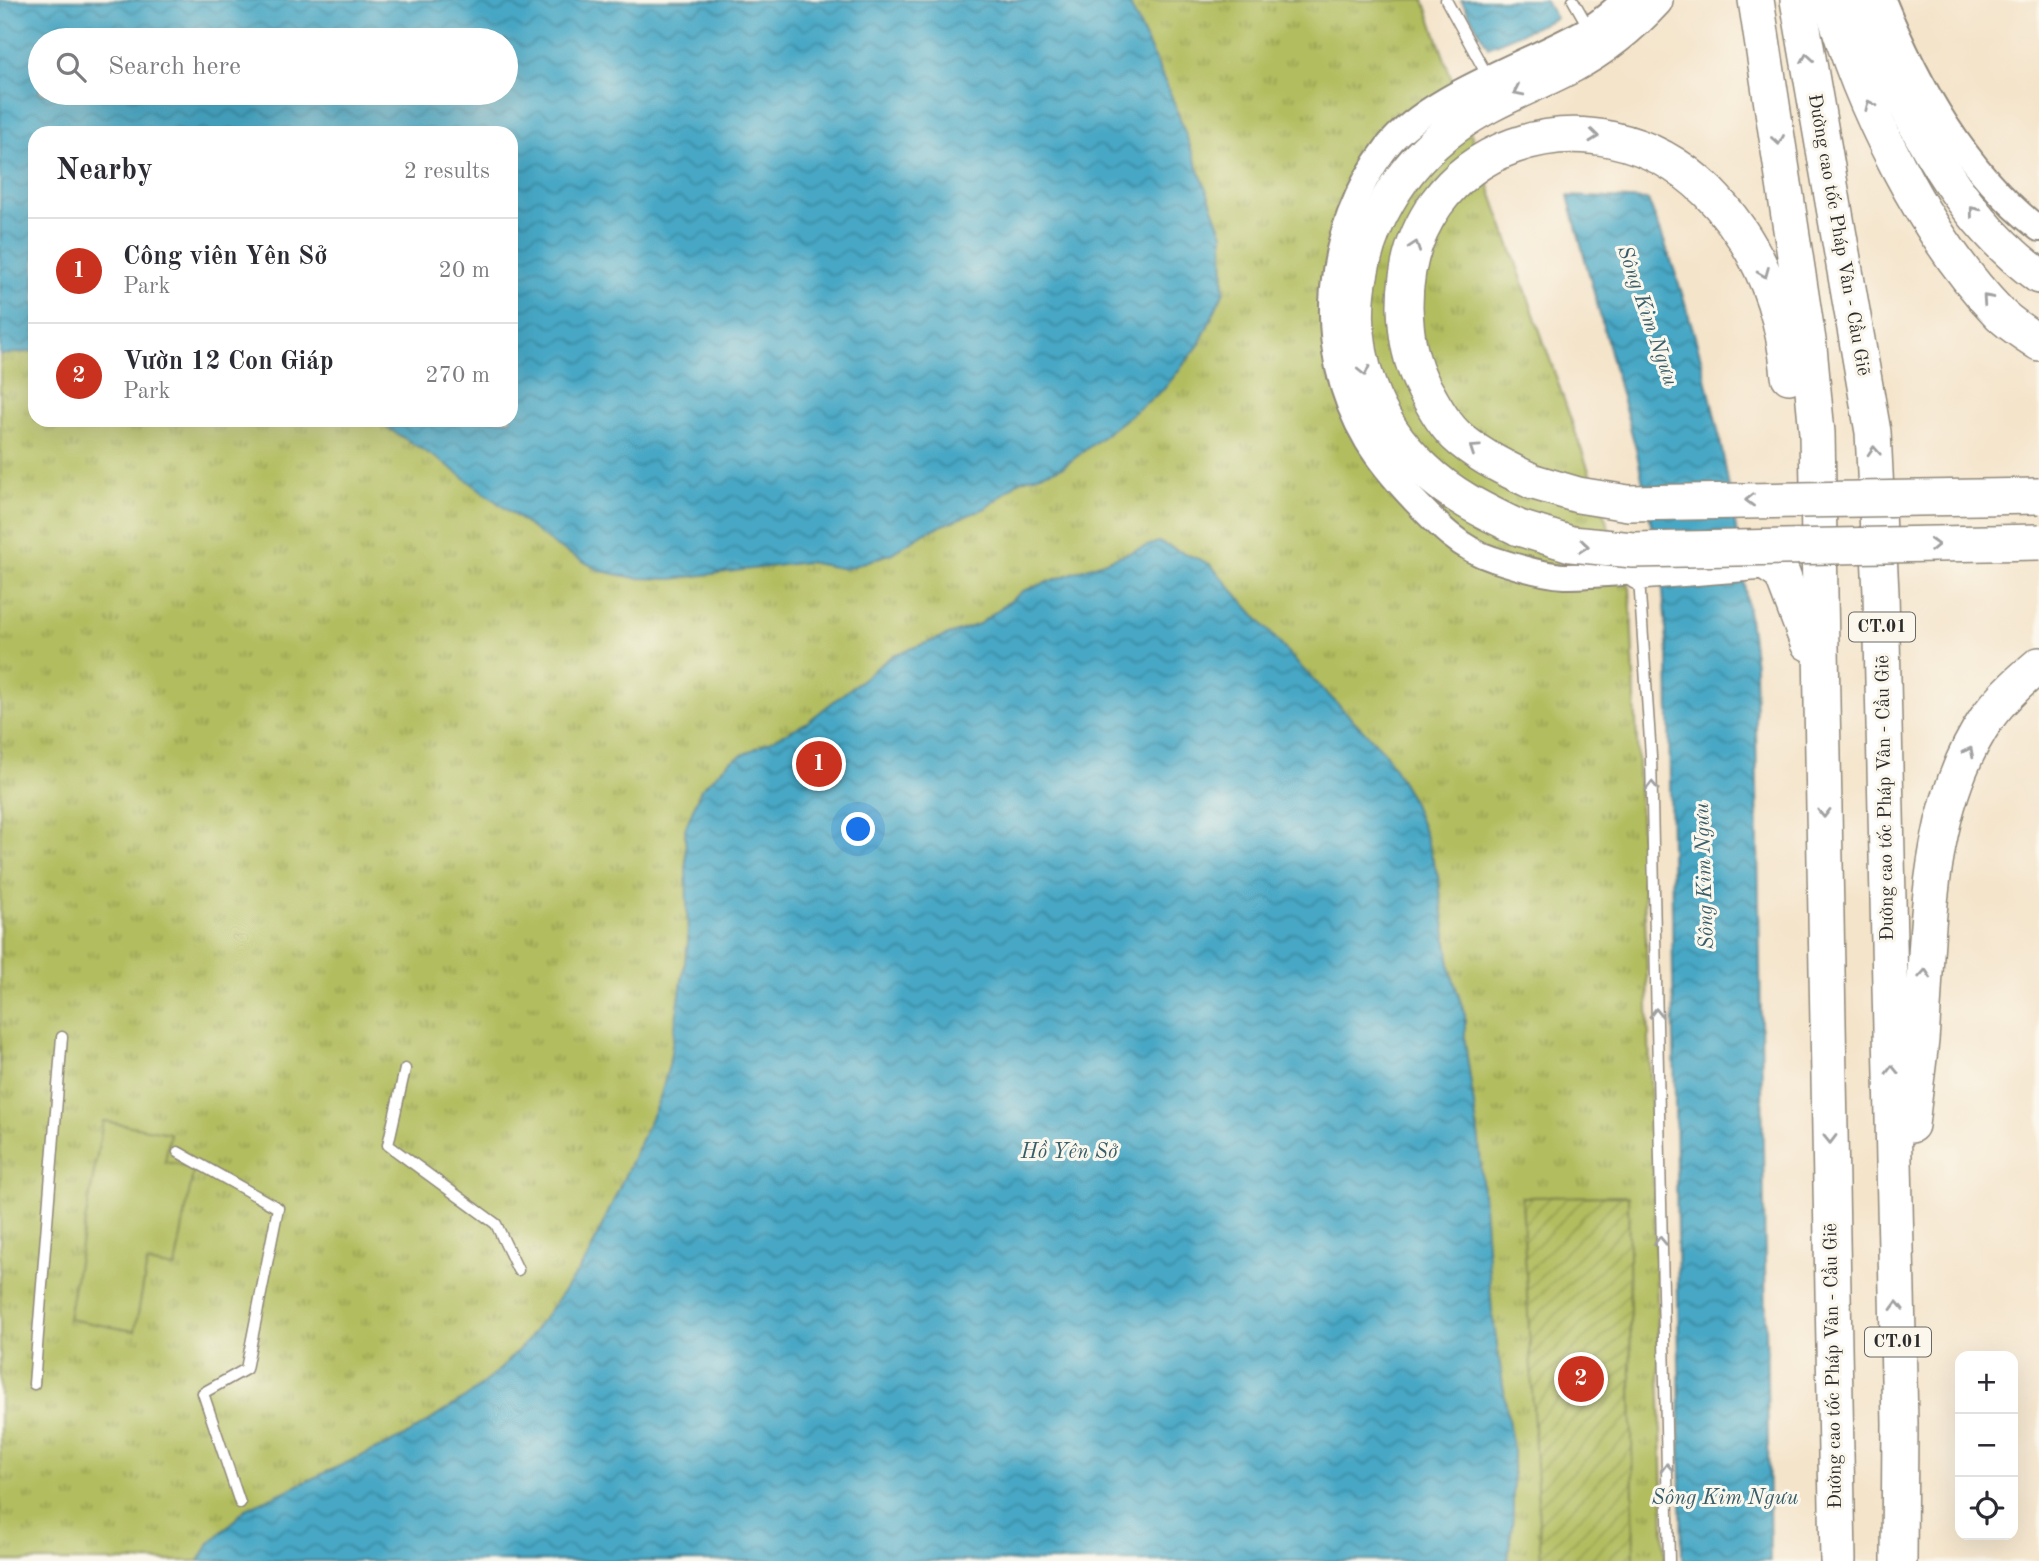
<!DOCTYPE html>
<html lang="en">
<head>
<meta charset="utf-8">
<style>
  body { margin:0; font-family:"Old Standard TT",serif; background:#f7f7f7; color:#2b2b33 }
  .controls { position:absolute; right:21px; bottom:21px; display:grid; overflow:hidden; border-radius:14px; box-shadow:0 7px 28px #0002 }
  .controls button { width:63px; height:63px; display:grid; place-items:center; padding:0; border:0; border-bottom:2px solid #e1e1e2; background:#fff; color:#2b2b33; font:35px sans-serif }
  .you { position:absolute; left:859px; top:830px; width:24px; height:24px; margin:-18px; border:5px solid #fff; border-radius:50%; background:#1a73e8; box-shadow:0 0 0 10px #1a73e833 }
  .badge { display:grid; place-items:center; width:46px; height:46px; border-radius:50%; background:#c8321e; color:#fff; font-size:23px; font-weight:700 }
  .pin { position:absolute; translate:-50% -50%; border:4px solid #fff; box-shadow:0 2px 7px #0006 }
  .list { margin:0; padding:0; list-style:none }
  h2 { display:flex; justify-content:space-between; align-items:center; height:91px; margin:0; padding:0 28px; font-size:30px }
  h2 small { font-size:23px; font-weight:400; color:#7c7c81 }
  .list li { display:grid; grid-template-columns:46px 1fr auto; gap:21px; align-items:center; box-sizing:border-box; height:105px; padding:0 28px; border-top:2px solid #e1e1e2 }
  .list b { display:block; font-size:26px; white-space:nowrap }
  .list p { margin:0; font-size:23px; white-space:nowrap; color:#7c7c81 }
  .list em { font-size:23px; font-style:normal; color:#7c7c81 }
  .icon { flex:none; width:38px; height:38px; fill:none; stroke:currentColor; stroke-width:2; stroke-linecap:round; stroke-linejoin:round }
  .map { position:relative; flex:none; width:2039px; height:1561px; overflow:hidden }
  .search { position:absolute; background:#fff; box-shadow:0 7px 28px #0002; left:28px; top:28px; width:490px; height:77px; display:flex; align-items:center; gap:18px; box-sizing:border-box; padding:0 24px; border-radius:38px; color:#7c7c81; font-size:26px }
  .panel { position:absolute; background:#fff; box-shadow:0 7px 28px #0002; left:28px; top:126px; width:490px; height:301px; border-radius:21px }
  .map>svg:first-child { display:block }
  .grass { fill:url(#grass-tufts); stroke:#6e7445; stroke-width:2; fill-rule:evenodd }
  .garden { fill:url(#garden-furrows); stroke:#6e7445; stroke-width:2 }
  .pitch { fill:#b2bd5f; stroke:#6e7445; stroke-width:2 }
  .water { fill:url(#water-waves); stroke:#386978; stroke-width:2; fill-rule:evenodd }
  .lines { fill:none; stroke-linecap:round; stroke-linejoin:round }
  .service-casing { stroke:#90887a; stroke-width:13 }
  .tertiary-casing { stroke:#90887a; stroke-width:28 }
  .motorway-casing { stroke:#90887a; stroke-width:38 }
  .service { stroke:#fff; stroke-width:10 }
  .tertiary { stroke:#fff; stroke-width:24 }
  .motorway { stroke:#fff; stroke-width:35 }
  .motorway-bridge-casing { stroke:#90887a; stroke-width:38; stroke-linecap:butt }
  .motorway-bridge { stroke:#fff; stroke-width:35 }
  .oneway { stroke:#a0a0a0 }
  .labels { text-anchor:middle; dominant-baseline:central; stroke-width:6; stroke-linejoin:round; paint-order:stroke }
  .shield { fill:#fbf7ec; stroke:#696865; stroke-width:2 }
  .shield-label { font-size:18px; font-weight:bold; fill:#2b2b2b }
  .street-label { font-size:19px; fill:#2b2b2b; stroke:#fbf7ec }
  .water-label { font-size:21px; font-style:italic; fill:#365d69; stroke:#fbf7ec }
</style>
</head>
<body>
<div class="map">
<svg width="2039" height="1561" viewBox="0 0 2039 1561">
  <defs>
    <pattern id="grass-tufts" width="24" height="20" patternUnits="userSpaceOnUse" patternTransform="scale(1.75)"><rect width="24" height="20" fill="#b2bd5f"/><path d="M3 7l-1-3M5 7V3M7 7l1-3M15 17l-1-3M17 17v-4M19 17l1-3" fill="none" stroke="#919a4f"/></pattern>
    <pattern id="garden-furrows" width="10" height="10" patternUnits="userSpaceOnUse" patternTransform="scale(1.75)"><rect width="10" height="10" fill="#b2bd5f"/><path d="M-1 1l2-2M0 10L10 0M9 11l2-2" fill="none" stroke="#919a4f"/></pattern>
    <pattern id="water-waves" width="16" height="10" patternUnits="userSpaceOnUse" patternTransform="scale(1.75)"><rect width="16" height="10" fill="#46a7c5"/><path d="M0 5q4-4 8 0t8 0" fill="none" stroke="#3b88a0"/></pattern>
  </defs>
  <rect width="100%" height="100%" fill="#fbf7ec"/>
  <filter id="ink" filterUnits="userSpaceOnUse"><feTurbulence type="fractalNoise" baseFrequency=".0143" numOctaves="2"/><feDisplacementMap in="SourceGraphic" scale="14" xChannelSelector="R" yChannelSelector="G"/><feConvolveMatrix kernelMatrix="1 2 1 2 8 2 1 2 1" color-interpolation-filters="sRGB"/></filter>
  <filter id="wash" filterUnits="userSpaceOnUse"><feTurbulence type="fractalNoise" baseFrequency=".00686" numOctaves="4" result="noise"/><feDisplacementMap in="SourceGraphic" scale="28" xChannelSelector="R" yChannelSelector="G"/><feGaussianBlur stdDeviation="1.57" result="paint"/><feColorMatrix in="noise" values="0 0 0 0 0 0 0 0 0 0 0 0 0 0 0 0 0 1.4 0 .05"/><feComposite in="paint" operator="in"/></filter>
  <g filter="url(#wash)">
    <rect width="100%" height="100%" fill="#f4e4ca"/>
    <path class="grass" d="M 0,0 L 1424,0 L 1630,588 L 1646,940 L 1665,1561 L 0,1561 ZM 40,40 L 506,40 L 506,93 L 40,93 ZM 35,133 L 511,133 L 511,420 L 35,420 Z"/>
    <path class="garden" d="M 1628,1196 L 1634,1561 L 1541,1561 L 1522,1197 Z"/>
    <path class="pitch" d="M 103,1121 L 170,1133 L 165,1162 L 194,1167 L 175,1268 L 147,1263 L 135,1331 L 68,1319 Z"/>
    <g class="water">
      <path d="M 0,0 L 1128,0 L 1171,95 L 1223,234 L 1224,291 L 1199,345 L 1164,389 L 1063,467 L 1019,481 L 986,508 L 926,532 L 892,553 L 845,569 L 807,562 L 672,579 L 635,578 L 601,571 L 557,547 L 447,465 L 375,420 L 511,420 L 511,133 L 35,133 L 35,351 L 0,355 ZM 506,40 L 506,93 L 40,93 L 40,40 Z"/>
      <path d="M 1461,0 L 1545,0 L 1556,18 L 1488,47 Z"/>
      <path d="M 1568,196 L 1648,200 C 1711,352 1735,503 1755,665 L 1770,1561 L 1682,1561 L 1668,655 L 1662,580 L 1637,453 Z"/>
      <path d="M 1158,542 L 1210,564 L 1297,663 L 1384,751 L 1409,794 L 1424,831 L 1438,876 L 1451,972 L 1465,1015 L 1465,1042 L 1479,1140 L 1492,1311 L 1513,1451 L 1513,1516 L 1508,1561 L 199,1561 L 209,1544 L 246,1509 L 409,1434 L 469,1395 L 499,1370 L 526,1342 L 587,1259 L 660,1098 L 669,1065 L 688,942 L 685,829 L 701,789 L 730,761 L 806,723 L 893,655 L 979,624 L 1023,591 Z"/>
    </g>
  </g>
  <g filter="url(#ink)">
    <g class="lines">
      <g class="service-casing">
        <g id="service">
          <path d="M 1446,0 L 1488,77"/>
          <path d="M 1573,0 L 1589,28"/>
          <path d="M 1639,579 L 1651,756 L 1669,1561"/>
          <path d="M 405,1069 L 388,1145 L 496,1224 L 518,1270"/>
          <path d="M 178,1152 L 278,1208 L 246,1369 L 203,1393 L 240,1503"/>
          <path d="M 34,1384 L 62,1037"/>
        </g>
      </g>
      <g class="tertiary-casing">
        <g id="tertiary">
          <path d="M 1625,0 C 1613,10 1601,22 1588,29 C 1530,63 1429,94 1387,147 C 1324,229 1312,350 1367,441 C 1379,461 1397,482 1413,499 C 1436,523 1460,549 1493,559 C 1514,566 1543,575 1565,576 C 1589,576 1615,573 1639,572"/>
          <path d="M 1883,0 C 1918,86 1965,171 2039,229"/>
        </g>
      </g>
      <g class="motorway-casing">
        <g id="motorway">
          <path d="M 1756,0 L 1809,347 L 1817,433 L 1838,1561"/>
          <path d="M 1798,0 L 1873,432 L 1881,593 L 1900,1423 L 1899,1561"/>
          <path d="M 1831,0 C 1860,104 1925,237 2000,314 C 2011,325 2026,334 2039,343"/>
          <path d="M 1859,0 C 1902,101 1948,210 2039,276"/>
          <path d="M 1534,482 C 1508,470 1483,458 1461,440 C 1445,427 1434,406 1424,388 C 1410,362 1406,337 1405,307 C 1404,142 1595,81 1707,191 C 1757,241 1783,306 1789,376"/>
          <path d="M 1519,528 C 1484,511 1452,496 1424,469 C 1319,372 1342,209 1454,127 C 1490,100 1533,86 1572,65 C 1604,48 1631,26 1655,0"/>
          <path d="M 1639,572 L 1764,562 L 1782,574 L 1808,643"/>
          <path d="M 1911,1125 C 1914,1097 1918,1068 1921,1040 C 1929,933 1924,811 1987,718 C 2001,698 2020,681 2039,665"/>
        </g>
      </g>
      <use href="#service" class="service"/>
      <use href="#tertiary" class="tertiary"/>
      <use href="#motorway" class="motorway"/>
      <g class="motorway-bridge-casing">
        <g id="motorway-bridge">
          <path d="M 1534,482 L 1578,495 L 1628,503 L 2039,496"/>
          <path d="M 1519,528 L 1571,544 L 1633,550 L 2039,542"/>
        </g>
      </g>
      <use href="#motorway-bridge" class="motorway-bridge"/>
    </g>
    <defs><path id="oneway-chevron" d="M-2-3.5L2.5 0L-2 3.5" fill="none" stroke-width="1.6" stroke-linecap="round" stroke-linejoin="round" transform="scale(1.75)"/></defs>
    <g class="oneway">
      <use href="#oneway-chevron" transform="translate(1807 58) rotate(-99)"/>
      <use href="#oneway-chevron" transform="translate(1518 91) rotate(154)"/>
      <use href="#oneway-chevron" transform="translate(1870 105) rotate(-114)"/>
      <use href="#oneway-chevron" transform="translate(1594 136) rotate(6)"/>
      <use href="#oneway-chevron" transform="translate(1778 140) rotate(81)"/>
      <use href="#oneway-chevron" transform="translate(1974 211) rotate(-129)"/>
      <use href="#oneway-chevron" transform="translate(1415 246) rotate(-71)"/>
      <use href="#oneway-chevron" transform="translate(1764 273) rotate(68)"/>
      <use href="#oneway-chevron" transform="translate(1987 299) rotate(-132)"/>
      <use href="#oneway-chevron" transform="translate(1364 371) rotate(77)"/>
      <use href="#oneway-chevron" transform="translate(1474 449) rotate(-146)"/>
      <use href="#oneway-chevron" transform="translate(1874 451) rotate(-93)"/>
      <use href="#oneway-chevron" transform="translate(1750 500) rotate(179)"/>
      <use href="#oneway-chevron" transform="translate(1934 545) rotate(-2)"/>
      <use href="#oneway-chevron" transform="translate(1584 546) rotate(5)"/>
      <use href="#oneway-chevron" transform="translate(1969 752) rotate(-63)"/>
      <use href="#oneway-chevron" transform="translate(1652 786) rotate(-92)"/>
      <use href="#oneway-chevron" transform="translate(1824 813) rotate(89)"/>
      <use href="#oneway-chevron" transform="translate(1925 974) rotate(-86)"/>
      <use href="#oneway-chevron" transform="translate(1656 1013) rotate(-91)"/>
      <use href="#oneway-chevron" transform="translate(1892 1070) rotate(-91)"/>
      <use href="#oneway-chevron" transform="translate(1830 1139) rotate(89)"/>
      <use href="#oneway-chevron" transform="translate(1660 1241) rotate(-92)"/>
      <use href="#oneway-chevron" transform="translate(1897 1306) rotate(-91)"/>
      <use href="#oneway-chevron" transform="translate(1667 1468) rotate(-92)"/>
    </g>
  </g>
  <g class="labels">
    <g class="shield">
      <rect x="1849" y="612.5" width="66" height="29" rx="5"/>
      <rect x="1865" y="1327.5" width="66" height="29" rx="5"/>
    </g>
    <g class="shield-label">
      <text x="1882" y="627">CT.01</text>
      <text x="1898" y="1342">CT.01</text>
    </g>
    <g class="street-label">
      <text transform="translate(1838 235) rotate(80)">Đường cao tốc Pháp Vân - Cầu Giẽ</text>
      <text transform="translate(1886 798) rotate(-91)">Đường cao tốc Pháp Vân - Cầu Giẽ</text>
      <text transform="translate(1834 1366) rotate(-91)">Đường cao tốc Pháp Vân - Cầu Giẽ</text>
    </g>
    <g class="water-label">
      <text transform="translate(1647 316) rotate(71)">Sông Kim Ngưu</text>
      <text transform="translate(1705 876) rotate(-92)">Sông Kim Ngưu</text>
      <text x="1069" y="1152">Hồ Yên Sở</text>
      <text x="1725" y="1498">Sông Kim Ngưu</text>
    </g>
  </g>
</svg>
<div class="controls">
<button>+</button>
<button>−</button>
<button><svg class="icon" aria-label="locate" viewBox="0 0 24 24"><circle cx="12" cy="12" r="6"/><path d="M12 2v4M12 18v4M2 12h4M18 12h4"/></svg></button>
</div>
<div class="you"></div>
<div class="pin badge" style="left:819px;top:764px">1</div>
<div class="pin badge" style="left:1581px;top:1379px">2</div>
<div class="search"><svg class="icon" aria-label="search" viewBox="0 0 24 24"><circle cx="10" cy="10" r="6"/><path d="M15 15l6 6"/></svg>Search here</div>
<section class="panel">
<h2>Nearby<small>2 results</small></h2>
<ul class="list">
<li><span class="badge">1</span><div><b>Công viên Yên Sở</b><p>Park</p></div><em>20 m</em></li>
<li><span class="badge">2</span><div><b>Vườn 12 Con Giáp</b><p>Park</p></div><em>270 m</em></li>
</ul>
</section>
</div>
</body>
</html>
